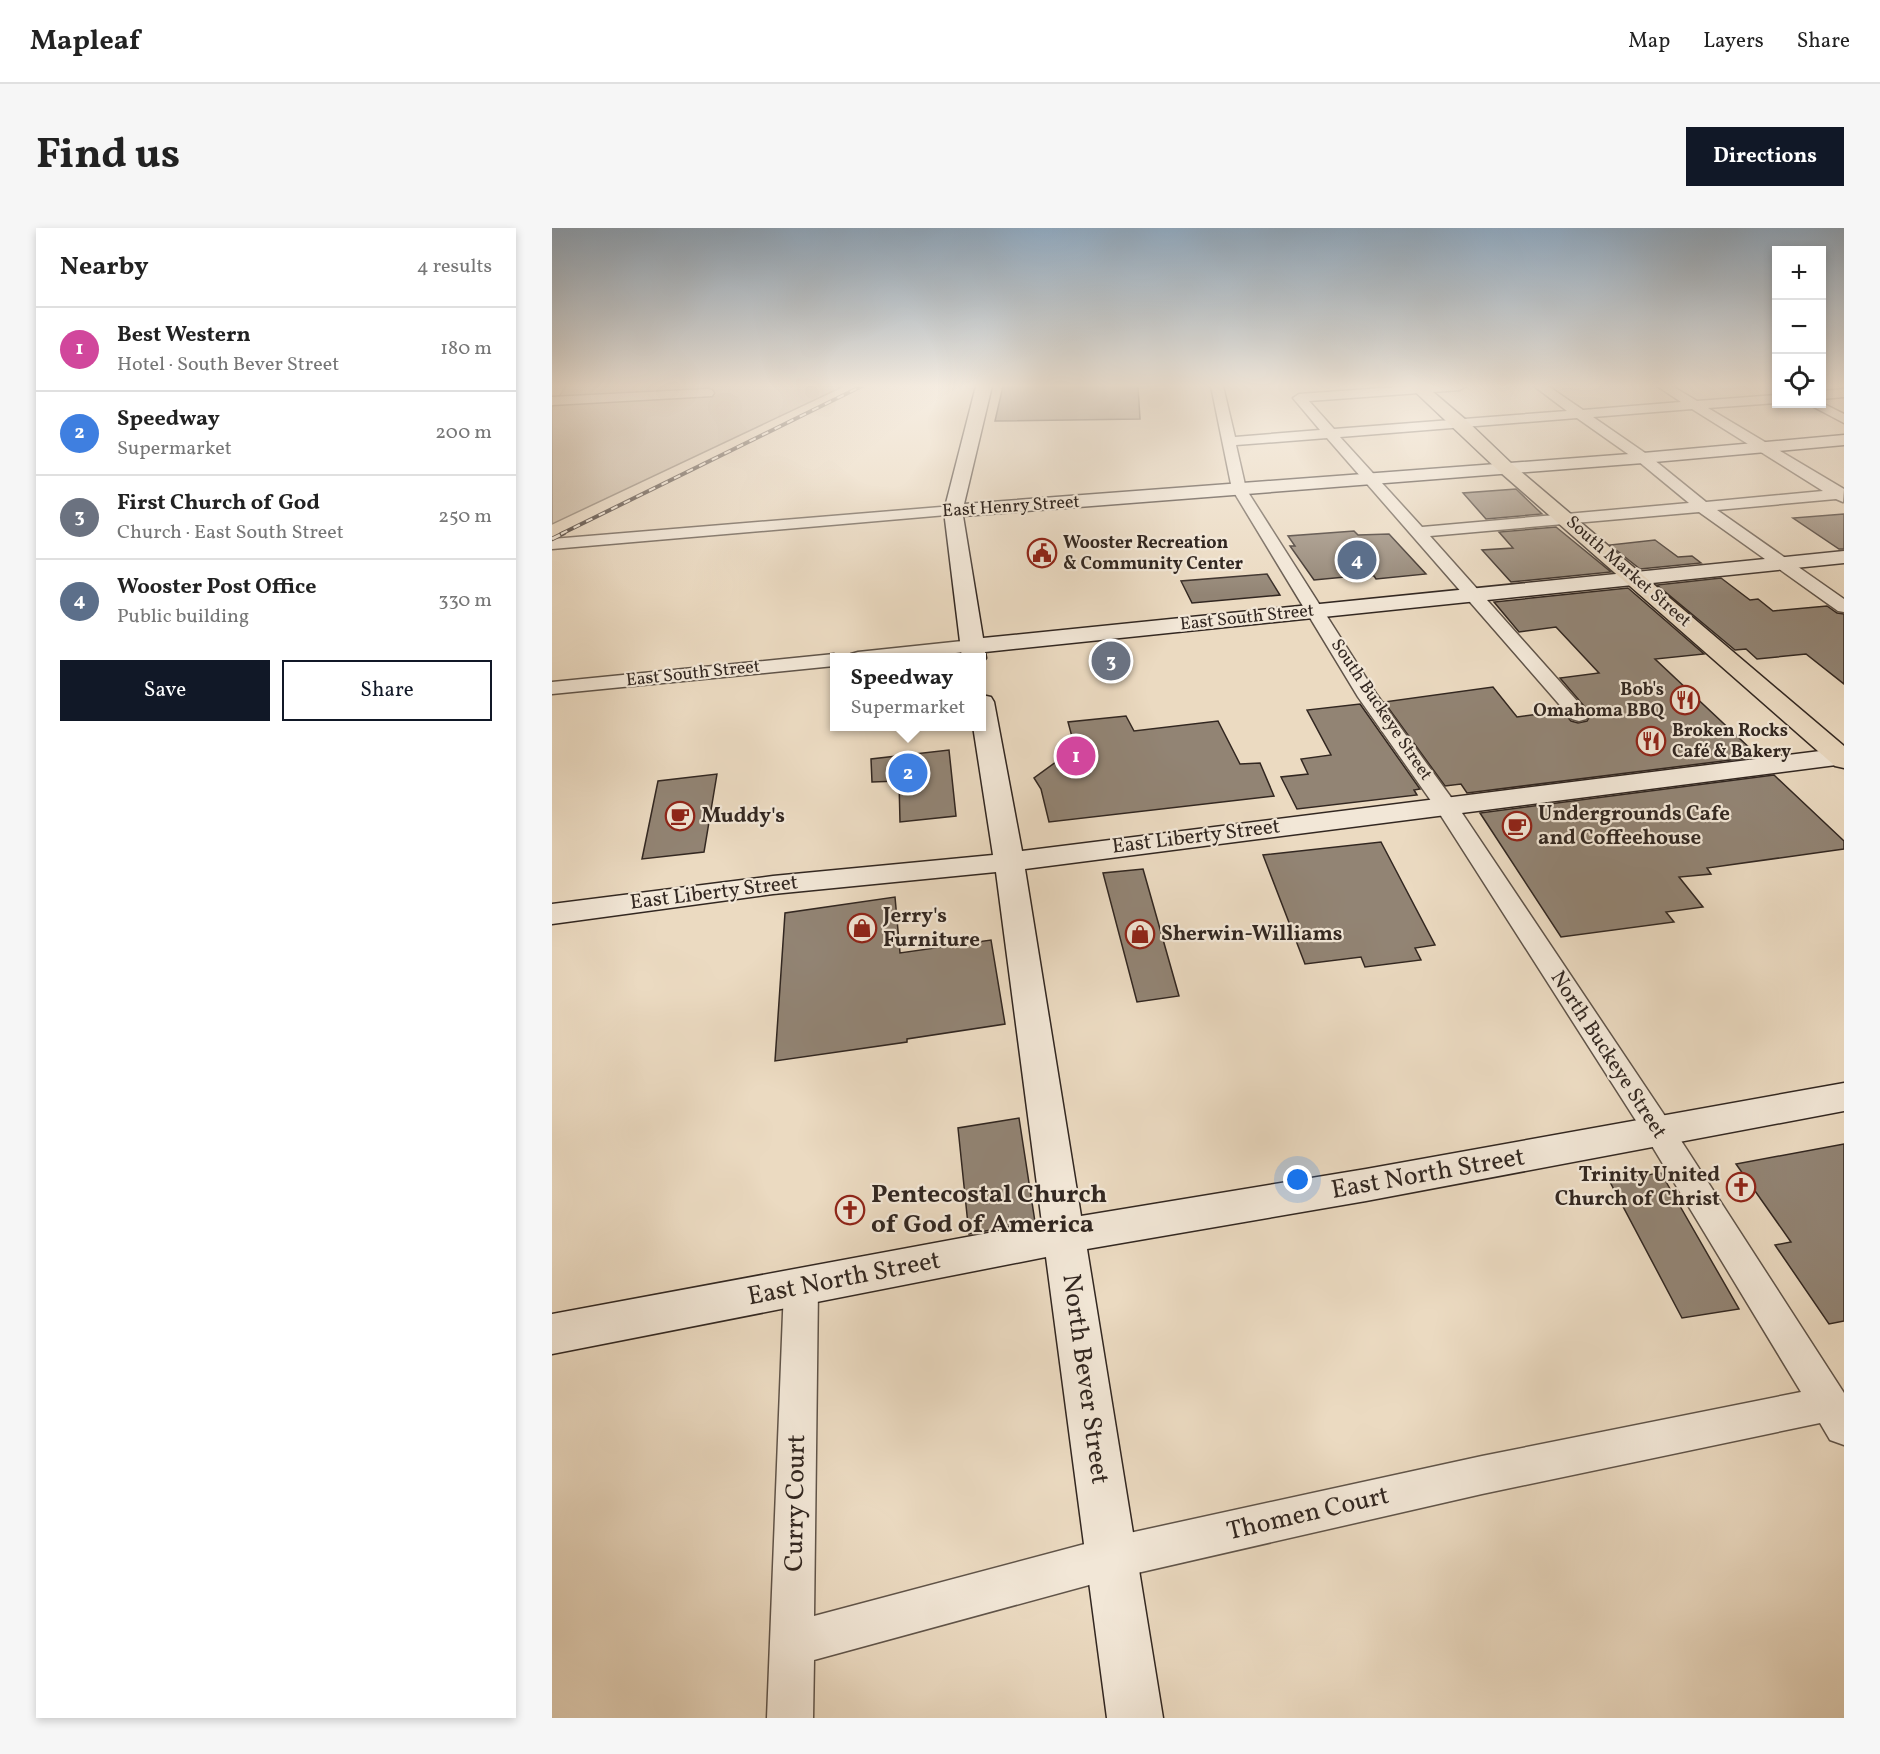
<!DOCTYPE html>
<html lang="en">
<head>
<meta charset="utf-8">
<style>
  body { margin:0; font-family:Vollkorn,serif; background:#f6f6f6; color:#222 }
  .controls { position:absolute; right:18px; top:18px; display:grid; overflow:hidden; border-radius:0px; box-shadow:0 3px 9px #0003 }
  .controls button { width:54px; height:54px; display:grid; place-items:center; padding:0; border:0; border-bottom:2px solid #e0e0e0; background:#fff; color:#222; font:30px sans-serif }
  .you { position:absolute; left:746px; top:952px; width:21px; height:21px; margin:-15px; border:4px solid #fff; border-radius:50%; background:#1a73e8; box-shadow:0 0 0 9px #1a73e833 }
  .badge { display:grid; place-items:center; width:39px; height:39px; border-radius:50%; background:#111827; color:#fff; font-size:20px; font-weight:700 }
  .pin { position:absolute; translate:-50% -50%; border:3px solid #fff; box-shadow:0 2px 6px #0006 }
  .popup { position:absolute; left:278px; top:425px; width:156px; height:78px; box-sizing:border-box; display:grid; place-content:center; border-radius:0px; background:#fff; filter:drop-shadow(0 2px 4px #0005); font-size:20px; white-space:nowrap; color:#767676 }
  .popup b { font-size:22px; color:#222 }
  .popup::after { content:''; position:absolute; left:50%; top:100%; margin-left:-12px; border:12px solid transparent; border-top-color:#fff }
  .list { margin:0; padding:0; list-style:none }
  h2 { display:flex; justify-content:space-between; align-items:center; height:78px; margin:0; padding:0 24px; font-size:26px }
  h2 small { font-size:20px; font-weight:400; color:#767676 }
  .list li { display:grid; grid-template-columns:39px 1fr auto; gap:18px; align-items:center; box-sizing:border-box; height:84px; padding:0 24px; border-top:2px solid #e0e0e0 }
  .list b { display:block; font-size:22px; white-space:nowrap }
  .list p { margin:0; font-size:20px; white-space:nowrap; color:#767676 }
  .list em { font-size:20px; font-style:normal; color:#767676 }
  .actions { display:flex; gap:12px; padding:18px 24px }
  .actions a { flex:1; padding:14px 0; border:2px solid #111827; border-radius:0px; text-align:center; font-size:21px; color:#111827 }
  .actions .main { background:#111827; color:#fff }
  .icon { flex:none; width:33px; height:33px; fill:none; stroke:currentColor; stroke-width:2; stroke-linecap:round; stroke-linejoin:round }
  .map { position:relative; flex:none; width:1292px; height:1490px; overflow:hidden; border-radius:0px }
  header { display:flex; align-items:center; gap:36px; box-sizing:border-box; height:84px; padding:0 30px; background:#fff; border-bottom:2px solid #e0e0e0 }
  header strong { font-size:28px }
  nav { display:flex; gap:33px; margin-inline-start:auto; font-size:21px }
  .intro { display:flex; align-items:center; justify-content:space-between; box-sizing:border-box; height:144px; padding:0 36px }
  h1 { margin:0; font-size:42px }
  .button { padding:15px 27px; border-radius:0px; background:#111827; color:#fff; font-size:21px; font-weight:700 }
  main { display:flex; gap:36px; padding:0 36px }
  aside { flex:1; background:#fff; border-radius:0px; box-shadow:0 3px 9px #0003 }
  .map>svg:first-child { display:block }
  .green { fill:#ccbca6; stroke:#7f7264; stroke-width:1.5 }
  .building { fill:#928474; stroke:#322721; stroke-width:1.5 }
  .lines { fill:none; stroke-linecap:round; stroke-linejoin:round }
  .street-casing { stroke:#605449; stroke-width:3 }
  .secondary-casing { stroke:#322721; stroke-width:3 }
  .primary-casing { stroke:#322721; stroke-width:3 }
  .street { fill:#f2e7d7; fill-rule:evenodd }
  .secondary { fill:#f2e7d7; fill-rule:evenodd }
  .primary { fill:#ebdac1; fill-rule:evenodd }
  .rail-far1-casing { stroke:#322721; stroke-width:4 }
  .rail-casing { stroke:#322721; stroke-width:4.5 }
  .rail-far1 { stroke:#f2e7d7; stroke-width:2; stroke-dasharray:7; stroke-linecap:butt }
  .rail { stroke:#f2e7d7; stroke-width:3; stroke-dasharray:9; stroke-linecap:butt }
  .labels { text-anchor:middle; dominant-baseline:central; stroke-width:4.5; stroke-linejoin:round; paint-order:stroke }
  .far-street-label { font-size:18px; fill:#322721; stroke:#f2e7d7 }
  .far-poi-label { font-size:18px; font-weight:bold; fill:#322721; stroke:#f2e7d7; text-anchor:start }
  .poi-label { font-size:21px; font-weight:bold; fill:#322721; stroke:#f2e7d7; text-anchor:start }
  .street-label { font-size:21px; fill:#322721; stroke:#f2e7d7 }
  .near-street-label { font-size:26px; fill:#322721; stroke:#f2e7d7 }
  .near-poi-label { font-size:26px; font-weight:bold; fill:#322721; stroke:#f2e7d7; text-anchor:start }
</style>
</head>
<body>
<header>
<strong>Mapleaf</strong>
<nav><a>Map</a><a>Layers</a><a>Share</a></nav>
</header>
<div class="intro"><h1>Find us</h1><a class="button">Directions</a></div>
<main>
<aside>
<h2>Nearby<small>4 results</small></h2>
<ul class="list">
<li><span class="badge" style="background:#d1479c">1</span><div><b>Best Western</b><p>Hotel · South Bever Street</p></div><em>180 m</em></li>
<li><span class="badge" style="background:#3f7fe0">2</span><div><b>Speedway</b><p>Supermarket</p></div><em>200 m</em></li>
<li><span class="badge" style="background:#6b7280">3</span><div><b>First Church of God</b><p>Church · East South Street</p></div><em>250 m</em></li>
<li><span class="badge" style="background:#5c6f8a">4</span><div><b>Wooster Post Office</b><p>Public building</p></div><em>330 m</em></li>
</ul>
<div class="actions"><a class="main">Save</a><a>Share</a></div>
</aside>
<div class="map">
<svg width="1292" height="1490" viewBox="0 0 1292 1490">
  <rect width="100%" height="100%" fill="#ebdac1"/>
  <filter id="stains"><feTurbulence type="fractalNoise" baseFrequency=".00333" numOctaves="4"/><feColorMatrix values="0 0 0 0 .2 0 0 0 0 .09 0 0 0 0 .02 0 0 0 .5 -.17"/></filter>
  <radialGradient id="worn" r=".72"><stop offset=".6" stop-color="#630" stop-opacity="0"/><stop offset="1" stop-color="#630" stop-opacity=".3"/></radialGradient>
  <path class="green" d="M 14,158 L 292,158 L 0,296 L 0,179 Z"/>
  <g class="building">
    <path d="M 451,158 L 586,158 L 588,191 L 443,193 Z"/>
    <path d="M 964,261 L 990,286 L 934,291 L 911,265 Z"/>
    <path d="M 1292,286 L 1292,321 L 1287,321 L 1241,290 Z"/>
    <path d="M 1004,299 L 1059,344 L 959,354 L 930,322 L 961,320 L 947,304 Z"/>
    <path d="M 802,303 L 806,307 L 837,306 L 874,346 L 824,351 L 822,348 L 814,347 L 762,352 L 738,318 L 743,318 L 736,308 Z"/>
    <path d="M 1103,312 L 1126,329 L 1140,328 L 1149,335 L 1088,341 L 1058,317 Z"/>
    <path d="M 715,346 L 728,367 L 640,375 L 629,353 Z"/>
    <path d="M 1169,350 L 1198,372 L 1206,371 L 1221,383 L 1275,378 L 1285,385 L 1292,386 L 1292,456 L 1254,426 L 1205,431 L 1194,421 L 1183,422 L 1105,357 Z"/>
    <path d="M 1076,360 L 1152,426 L 1103,431 L 1203,525 L 1199,525 L 1203,529 L 915,565 L 909,556 L 893,558 L 832,474 L 941,459 L 965,489 L 1010,483 L 1019,493 L 1026,495 L 1035,493 L 1039,486 L 1008,450 L 1047,445 L 1004,399 L 967,404 L 942,374 Z"/>
    <path d="M 808,476 L 868,561 L 862,562 L 865,567 L 745,581 L 729,549 L 756,546 L 749,531 L 779,527 L 755,482 Z"/>
    <path d="M 574,488 L 582,503 L 666,493 L 688,536 L 708,535 L 722,568 L 497,594 L 489,561 L 482,550 L 523,520 L 516,494 Z"/>
    <path d="M 397,522 L 404,588 L 348,594 L 347,553 L 320,554 L 319,531 Z"/>
    <path d="M 165,546 L 152,624 L 90,631 L 106,553 Z"/>
    <path d="M 1222,547 L 1292,613 L 1292,621 L 1155,640 L 1159,646 L 1127,649 L 1151,679 L 1114,684 L 1122,694 L 1009,709 L 928,585 Z"/>
    <path d="M 829,614 L 883,717 L 863,720 L 869,732 L 813,739 L 809,729 L 753,736 L 711,627 Z"/>
    <path d="M 591,641 L 627,768 L 585,774 L 551,645 Z"/>
    <path d="M 343,669 L 348,725 L 439,712 L 453,796 L 355,811 L 355,814 L 223,833 L 233,685 Z"/>
    <path d="M 467,890 L 483,994 L 417,1006 L 406,900 Z"/>
    <path d="M 1292,916 L 1292,1093 L 1277,1096 L 1223,1017 L 1239,1014 L 1184,936 Z"/>
    <path d="M 1109,945 L 1187,1081 L 1130,1090 L 1057,952 Z"/>
  </g>
  <g class="lines">
    <g class="street-casing">
      <g id="street">
        <path d="M 659,158 L 671,158 L 683,209 L 768,202 L 741,170 L 747,166 L 859,158 L 914,158 L 908,162 L 757,173 L 782,201 L 1015,183 L 982,158 L 996,158 L 1031,182 L 1129,174 L 1105,158 L 1120,158 L 1145,173 L 1224,167 L 1224,175 L 1156,180 L 1292,261 L 1291,274 L 1284,271 L 1165,282 L 1292,371 L 1292,384 L 1286,383 L 1147,284 L 878,308 L 1034,483 L 1037,487 L 1034,491 L 1027,493 L 1020,491 L 775,210 L 684,217 L 694,261 L 825,467 L 906,579 L 1119,897 L 1292,1165 L 1292,1217 L 1278,1212 L 1268,1195 L 930,1266 L 559,1351 L 262,1432 L 261,1490 L 215,1490 L 232,1060 L 237,1049 L 249,1045 L 261,1049 L 266,1060 L 262,1388 L 559,1309 L 930,1228 L 1249,1164 L 1097,913 L 884,580 L 806,469 L 680,261 ZM 1140,181 L 1271,263 L 1154,274 L 1096,227 L 1041,189 ZM 1025,190 L 1086,233 L 1137,275 L 870,299 L 788,209 Z"/>
        <path d="M 156,161 L 160,162 L 162,165 L 160,168 L 0,177 L 0,169 Z"/>
        <path d="M 1292,161 L 1292,169 L 1270,171 L 1270,163 Z"/>
        <path d="M 1270,175 L 1292,186 L 1292,195 L 1256,176 Z"/>
        <path d="M 401,278 L 409,283 L 406,286 L 0,321 L 0,311 Z"/>
        <path d="M 420,412 L 427,414 L 429,418 L 427,422 L 365,430 L 297,430 L 299,426 L 306,424 Z"/>
        <path d="M 282,426 L 290,430 L 282,430 L 282,438 L 0,466 L 0,454 Z"/>
      </g>
    </g>
    <g class="secondary-casing">
      <g id="secondary">
        <path d="M 424,158 L 440,158 L 412,276 L 1091,225 L 1292,207 L 1292,217 L 1091,235 L 411,288 L 431,410 L 1292,323 L 1292,335 L 433,424 L 434,430 L 430,435 L 430,430 L 410,430 L 392,283 Z"/>
        <path d="M 430,467 L 439,469 L 442,474 L 470,623 L 1292,520 L 1292,536 L 473,641 L 529,988 L 814,941 L 1292,855 L 1292,883 L 814,973 L 535,1021 L 611,1490 L 555,1490 L 494,1029 L 0,1126 L 0,1086 L 490,995 L 444,644 L 221,666 L 0,696 L 0,676 L 221,648 L 441,627 L 421,498 L 430,498 Z"/>
      </g>
    </g>
    <g class="primary-casing">
      <path id="primary" d="M 857,158 L 874,158 L 914,192 L 960,236 L 1292,518 L 1292,540 L 1283,538 L 948,244 Z"/>
    </g>
    <use href="#street" class="street"/>
    <use href="#secondary" class="secondary"/>
    <use href="#primary" class="primary"/>
    <g class="rail-far1-casing">
      <path id="rail-far1" d="M 9,306 L 310,158"/>
    </g>
    <g class="rail-casing">
      <path id="rail" d="M 0,311 L 12,305"/>
    </g>
    <use href="#rail-far1" class="rail-far1"/>
    <use href="#rail" class="rail"/>
  </g>
  <linearGradient id="sky" x2="0" y2="1"><stop stop-color="#90abc3"/><stop offset="0.43" stop-color="#f6eee3"/><stop offset="1" stop-color="#f6eee3" stop-opacity="0"/></linearGradient>
  <rect width="1292" height="367" fill="url(#sky)"/>
  <defs>
    <g id="civic-ring" transform="scale(1.5)"><circle r="9.5" fill="#f2e7d7" stroke="#8f2418" stroke-width="1.5"/><path d="M-.6-6.5H3V-4.5H.6V-3L4-1V1h2V6H-6V1h2V-1L-.6-3ZM-1.2 2.5V6h2.4V2.5Z" fill="#8f2418"/></g>
    <g id="restaurant-ring" transform="scale(1.5)"><circle r="9.5" fill="#f2e7d7" stroke="#8f2418" stroke-width="1.5"/><path d="M-5-6h1v4h1v-4h1v4h1v-4h1v5L-1.5 .5V6h-2V.5L-5-1ZM5-6V6H3V1.5H1.5Q1.5-4 5-6Z" fill="#8f2418"/></g>
    <g id="cafe-ring" transform="scale(1.5)"><circle r="9.5" fill="#f2e7d7" stroke="#8f2418" stroke-width="1.5"/><path d="M-5.5-4.5H6V0H3Q3 3.5 0 3.5H-2.5Q-5.5 3.5-5.5 0ZM3-3.2v2h1.7v-2ZM-6 4.5H4V6H-6Z" fill="#8f2418"/></g>
    <g id="shop-ring" transform="scale(1.5)"><circle r="9.5" fill="#f2e7d7" stroke="#8f2418" stroke-width="1.5"/><path d="M-5-2.5h2.3a2.7 3.5 0 0 1 5.4 0H5L5.5 6h-11ZM-1.5-2.5h3a1.5 2.3 0 0 0-3 0Z" fill="#8f2418"/></g>
    <g id="church-ring" transform="scale(1.5)"><circle r="9.5" fill="#f2e7d7" stroke="#8f2418" stroke-width="1.5"/><path d="M-1.2-6h2.4v3.5h3.3v2.4h-3.3V6h-2.4V-.1h-3.3v-2.4h3.3Z" fill="#8f2418"/></g>
  </defs>
  <g fill-rule="evenodd">
    <use href="#civic-ring" x="490" y="325"/>
    <use href="#restaurant-ring" x="1133" y="472"/>
    <use href="#restaurant-ring" x="1099" y="513"/>
    <use href="#cafe-ring" x="128" y="588"/>
    <use href="#cafe-ring" x="965" y="598"/>
    <use href="#shop-ring" x="310" y="700"/>
    <use href="#shop-ring" x="588" y="706"/>
    <use href="#church-ring" x="1189" y="959"/>
    <use href="#church-ring" x="298" y="982"/>
  </g>
  <g class="labels">
    <g class="far-street-label">
      <text transform="translate(459 279) rotate(-4)">East Henry Street</text>
      <text transform="translate(1076 344) rotate(41)">South Market Street</text>
      <text transform="translate(695 390) rotate(-6)">East South Street</text>
      <text transform="translate(141 446) rotate(-6)">East South Street</text>
      <text transform="translate(829 482) rotate(56)">South Buckeye Street</text>
    </g>
    <g class="far-poi-label">
      <text x="511" y="315">Wooster Recreation<tspan x="511" dy="21">&amp; Community Center</tspan></text>
      <text x="1112" y="462" text-anchor="end">Bob's<tspan x="1112" dy="21">Omahoma BBQ</tspan></text>
      <text x="1120" y="503">Broken Rocks<tspan x="1120" dy="21">Café &amp; Bakery</tspan></text>
    </g>
    <g class="poi-label">
      <text x="986" y="586">Undergrounds Cafe<tspan x="986" dy="24">and Coffeehouse</tspan></text>
      <text x="149" y="588">Muddy's</text>
      <text x="331" y="688">Jerry's<tspan x="331" dy="24">Furniture</tspan></text>
      <text x="609" y="706">Sherwin-Williams</text>
      <text x="1168" y="947" text-anchor="end">Trinity United<tspan x="1168" dy="24">Church of Christ</tspan></text>
    </g>
    <g class="street-label">
      <text transform="translate(644 609) rotate(-7)">East Liberty Street</text>
      <text transform="translate(162 665) rotate(-7)">East Liberty Street</text>
      <text transform="translate(1056 827) rotate(57)">North Buckeye Street</text>
    </g>
    <g class="near-street-label">
      <text transform="translate(876 946) rotate(-10)">East North Street</text>
      <text transform="translate(292 1051) rotate(-11)">East North Street</text>
      <text transform="translate(533 1151) rotate(82)">North Bever Street</text>
      <text transform="translate(244 1275) rotate(-89)">Curry Court</text>
      <text transform="translate(756 1286) rotate(-13)">Thomen Court</text>
    </g>
    <g class="near-poi-label">
      <text x="319" y="967">Pentecostal Church<tspan x="319" dy="30">of God of America</tspan></text>
    </g>
  </g>
  <rect width="100%" height="100%" filter="url(#stains)"/>
  <rect width="100%" height="100%" fill="url(#worn)"/>
</svg>
<div class="controls">
<button>+</button>
<button>−</button>
<button><svg class="icon" aria-label="locate" viewBox="0 0 24 24"><circle cx="12" cy="12" r="6"/><path d="M12 2v4M12 18v4M2 12h4M18 12h4"/></svg></button>
</div>
<div class="you"></div>
<div class="pin badge" style="left:524px;top:528px;background:#d1479c">1</div>
<div class="pin badge" style="left:356px;top:545px;background:#3f7fe0">2</div>
<div class="popup"><b>Speedway</b>Supermarket</div>
<div class="pin badge" style="left:559px;top:433px;background:#6b7280">3</div>
<div class="pin badge" style="left:805px;top:332px;background:#5c6f8a">4</div>
</div>
</main>
</body>
</html>
